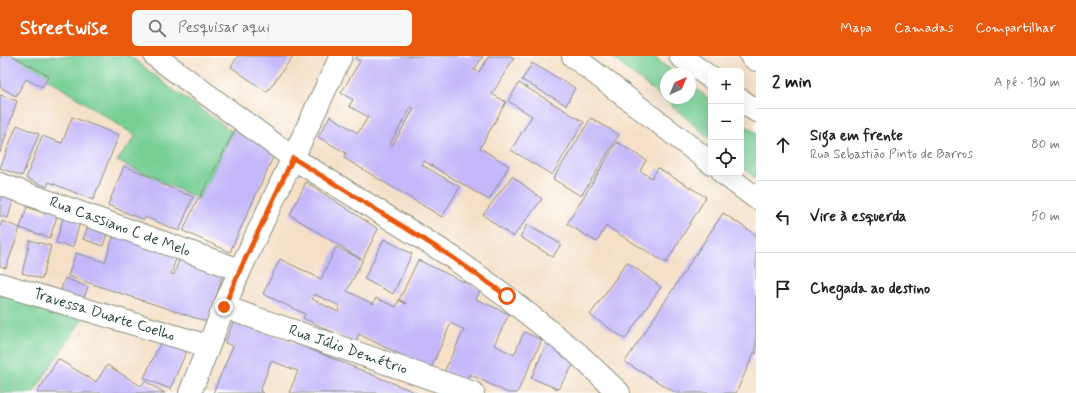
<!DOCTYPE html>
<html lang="pt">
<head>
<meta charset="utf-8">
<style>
  body { margin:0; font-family:Mynerve,sans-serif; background:#f6f6f6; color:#202124 }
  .controls { position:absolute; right:12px; top:12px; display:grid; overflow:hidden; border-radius:6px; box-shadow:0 4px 16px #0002 }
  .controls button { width:36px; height:36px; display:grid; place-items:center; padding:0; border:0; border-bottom:1px solid #e0e0e0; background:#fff; color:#202124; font:20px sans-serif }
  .compass { position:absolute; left:660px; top:12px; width:36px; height:36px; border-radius:50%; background:#fff; box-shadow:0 4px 16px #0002; rotate:44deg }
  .stop { position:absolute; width:12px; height:12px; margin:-9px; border:3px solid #ea580c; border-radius:50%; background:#fff }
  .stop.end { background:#ea580c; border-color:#fff; box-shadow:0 1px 4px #0008 }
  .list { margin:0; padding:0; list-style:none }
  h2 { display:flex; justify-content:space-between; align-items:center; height:52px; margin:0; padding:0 16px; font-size:17px }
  h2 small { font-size:13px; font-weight:400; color:#757577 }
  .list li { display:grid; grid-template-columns:26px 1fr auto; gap:12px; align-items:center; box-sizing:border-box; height:72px; padding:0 16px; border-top:1px solid #e0e0e0 }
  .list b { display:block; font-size:15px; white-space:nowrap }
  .list p { margin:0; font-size:13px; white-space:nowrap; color:#757577 }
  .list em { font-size:13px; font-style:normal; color:#757577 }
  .icon { flex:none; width:22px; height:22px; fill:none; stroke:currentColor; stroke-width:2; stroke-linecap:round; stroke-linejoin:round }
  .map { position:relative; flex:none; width:756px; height:337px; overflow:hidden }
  header { display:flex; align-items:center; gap:24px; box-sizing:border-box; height:56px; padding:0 20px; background:#ea580c; color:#fff }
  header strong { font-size:19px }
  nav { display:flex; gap:22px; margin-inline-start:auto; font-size:14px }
  .search { width:280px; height:36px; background:#f6f6f6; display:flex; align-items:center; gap:10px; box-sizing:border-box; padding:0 14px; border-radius:6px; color:#757577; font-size:15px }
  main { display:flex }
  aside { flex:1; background:#fff }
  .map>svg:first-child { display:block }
  .green { fill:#77cf94; stroke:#4b8664 }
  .building { fill:#c5b7f9; fill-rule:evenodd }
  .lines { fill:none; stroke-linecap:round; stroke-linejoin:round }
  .minor-casing { stroke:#8a8e7e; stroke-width:24 }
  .major-casing { stroke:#8a8e7e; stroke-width:24 }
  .highway-casing { stroke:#8a8e7e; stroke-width:24 }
  .minor { stroke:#fff; stroke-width:22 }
  .major { stroke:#fff; stroke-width:22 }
  .highway { stroke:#fff; stroke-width:22 }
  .route { stroke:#ea580c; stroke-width:5 }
  .labels { text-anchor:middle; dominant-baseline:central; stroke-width:3; stroke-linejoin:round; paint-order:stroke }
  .street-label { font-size:15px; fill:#1f3d34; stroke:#fff }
</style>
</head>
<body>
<header>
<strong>Streetwise</strong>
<div class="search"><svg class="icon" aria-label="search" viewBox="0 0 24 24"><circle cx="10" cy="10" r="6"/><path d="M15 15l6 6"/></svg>Pesquisar aqui</div>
<nav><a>Mapa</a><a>Camadas</a><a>Compartilhar</a></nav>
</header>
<main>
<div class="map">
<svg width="756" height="337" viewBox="0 0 756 337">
  <rect width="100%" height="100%" fill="#fff"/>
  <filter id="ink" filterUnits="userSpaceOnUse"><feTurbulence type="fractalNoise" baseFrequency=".025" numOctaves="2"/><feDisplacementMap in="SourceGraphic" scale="8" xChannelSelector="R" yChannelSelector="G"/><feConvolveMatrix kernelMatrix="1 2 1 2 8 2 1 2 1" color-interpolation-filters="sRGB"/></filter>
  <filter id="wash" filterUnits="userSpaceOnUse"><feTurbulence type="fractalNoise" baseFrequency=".012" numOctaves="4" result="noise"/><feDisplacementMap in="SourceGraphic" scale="16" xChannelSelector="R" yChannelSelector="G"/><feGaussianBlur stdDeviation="0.9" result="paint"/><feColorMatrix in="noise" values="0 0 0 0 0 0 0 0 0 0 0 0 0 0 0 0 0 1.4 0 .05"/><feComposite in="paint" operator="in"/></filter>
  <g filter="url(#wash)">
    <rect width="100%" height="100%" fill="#f5e0c7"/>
    <g class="green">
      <path d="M 12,0 L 130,0 L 172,33 L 233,76 L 199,143 L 117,105 L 136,80 Z"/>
      <path d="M 610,0 L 652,0 L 677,18 L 666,18 L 666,42 L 690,42 L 690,28 L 711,44 L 711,84 L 670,48 Z"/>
      <path d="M 741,66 L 756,77 L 756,123 L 741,110 Z"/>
      <path d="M 0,235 L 85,259 L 33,337 L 0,337 Z"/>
    </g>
    <g id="blocks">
      <g class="building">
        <path d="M 0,0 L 13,0 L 49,20 L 42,31 L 26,23 L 16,40 L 0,31 Z"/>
        <path d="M 238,0 L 293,0 L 267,36 L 231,11 Z"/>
        <path d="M 357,0 L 483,0 L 474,14 L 479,16 L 489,0 L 510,0 L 514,2 L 492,38 L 506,46 L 480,92 L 509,110 L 489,144 L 424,105 L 422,109 L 460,131 L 442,161 L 344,102 L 346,97 L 318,81 L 330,60 L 358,77 L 368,61 L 349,50 L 353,44 L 341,37 L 360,5 L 355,2 ZM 411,51 L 414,53 L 392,90 L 390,88 Z"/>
        <path d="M 532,7 L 575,32 L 566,49 L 522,24 Z"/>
        <path d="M 519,27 L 584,66 L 552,119 L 511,94 L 532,60 L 508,45 Z"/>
        <path d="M 0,39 L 17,45 L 0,97 Z"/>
        <path d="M 72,61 L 119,79 L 93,144 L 49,126 L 47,131 L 26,122 L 42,80 L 62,87 Z"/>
        <path d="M 591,62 L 619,79 L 581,140 L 553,123 Z"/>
        <path d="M 17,69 L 39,78 L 22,120 L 0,112 Z"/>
        <path d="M 236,72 L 275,97 L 230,196 L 183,175 L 198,142 L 199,143 Z"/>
        <path d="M 617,86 L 646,104 L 640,115 L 652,122 L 658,112 L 706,141 L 666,207 L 606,170 L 597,186 L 567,168 Z"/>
        <path d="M 124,110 L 160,124 L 159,127 L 193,141 L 179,175 L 145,161 L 144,164 L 108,149 Z"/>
        <path d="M 512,120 L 542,143 L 513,181 L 483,159 Z"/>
        <path d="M 306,126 L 378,173 L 347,235 L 373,248 L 376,242 L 396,251 L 399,244 L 407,248 L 399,244 L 418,204 L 481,234 L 476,243 L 509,258 L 494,289 L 514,299 L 524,276 L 542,284 L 517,337 L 508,337 L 469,318 L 465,326 L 444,316 L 464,274 L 451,267 L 431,312 L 384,291 L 359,278 L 355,287 L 303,262 L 305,258 L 263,238 L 280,203 L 321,223 L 336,191 L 361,203 L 290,159 ZM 314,238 L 340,250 L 338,256 L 312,243 Z"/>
        <path d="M 0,138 L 14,141 L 8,162 L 0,160 Z"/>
        <path d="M 48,150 L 59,154 L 50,182 L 20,172 L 27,151 L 46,158 Z"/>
        <path d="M 723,157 L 756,179 L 756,298 L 754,297 L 736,337 L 676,337 L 625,306 Z"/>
        <path d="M 64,158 L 81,162 L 73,191 L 56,187 Z"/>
        <path d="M 2,165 L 20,172 L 6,212 L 0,210 L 0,171 Z"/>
        <path d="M 90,165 L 109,171 L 103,190 L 83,183 Z"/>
        <path d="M 527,169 L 561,188 L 553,201 L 520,181 Z"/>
        <path d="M 114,178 L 177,199 L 171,218 L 174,219 L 180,201 L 224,215 L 208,266 L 68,220 L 76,197 L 105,206 Z"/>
        <path d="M 384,183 L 412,198 L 393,238 L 364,223 Z"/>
        <path d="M 30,184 L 51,190 L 42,223 L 22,217 Z"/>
        <path d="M 627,206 L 661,231 L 625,283 L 590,259 Z"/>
        <path d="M 65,222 L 88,231 L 82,247 L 59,239 Z"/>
        <path d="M 234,264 L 307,292 L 417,337 L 289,337 L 298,315 L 271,305 L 260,335 L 264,337 L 213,337 L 233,290 L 225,287 Z"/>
        <path d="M 163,281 L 188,292 L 170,333 L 144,322 Z"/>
        <path d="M 548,285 L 577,303 L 558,333 L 531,322 Z"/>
        <path d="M 58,303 L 96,326 L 107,309 L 141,330 L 145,325 L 165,337 L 37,337 Z"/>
      </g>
    </g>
  </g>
  <g filter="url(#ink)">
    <use href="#blocks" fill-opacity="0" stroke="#8a8e7e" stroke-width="1"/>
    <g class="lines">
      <g class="minor-casing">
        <g id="minor">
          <path d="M 155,0 L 293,102 L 452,201 L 507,241 L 577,297 L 619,337"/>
          <path d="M 0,128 L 240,214"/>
          <path d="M 0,228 L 208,290"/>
          <path d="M 224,251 L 473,337"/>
        </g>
      </g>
      <g class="major-casing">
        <g id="major">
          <path d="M 573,0 L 711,107"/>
          <path d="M 723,117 L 756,142"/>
          <path d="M 190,337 L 224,251 L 240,214 L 341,0"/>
        </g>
      </g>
      <g class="highway-casing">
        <g id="highway">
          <path d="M 680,0 L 711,22"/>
          <path d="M 751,0 L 756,4"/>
          <path d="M 741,44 L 756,55"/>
        </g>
      </g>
      <use href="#minor" class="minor"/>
      <use href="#major" class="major"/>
      <use href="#highway" class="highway"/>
    </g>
  </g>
  <g class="lines" filter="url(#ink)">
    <path class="route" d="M 224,251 L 240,214 L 293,102 L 452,201 L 507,240"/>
  </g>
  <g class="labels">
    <g class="street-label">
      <text transform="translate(120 171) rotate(20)">Rua Cassiano C de Melo</text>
      <text transform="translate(104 259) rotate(17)">Travessa Duarte Coelho</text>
      <text transform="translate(348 294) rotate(19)">Rua Júlio Demétrio</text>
    </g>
  </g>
</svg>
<div class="controls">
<button>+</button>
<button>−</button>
<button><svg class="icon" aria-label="locate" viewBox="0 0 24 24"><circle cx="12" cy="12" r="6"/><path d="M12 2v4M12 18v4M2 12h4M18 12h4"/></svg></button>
</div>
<svg class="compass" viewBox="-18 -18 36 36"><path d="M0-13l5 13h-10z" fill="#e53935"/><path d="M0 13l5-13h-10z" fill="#757577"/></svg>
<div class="stop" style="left:507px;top:240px"></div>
<div class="stop end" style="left:224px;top:251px"></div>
</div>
<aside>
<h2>2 min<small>A pé · 130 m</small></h2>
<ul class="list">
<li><svg class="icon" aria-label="ahead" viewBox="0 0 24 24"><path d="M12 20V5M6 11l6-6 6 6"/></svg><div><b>Siga em frente</b><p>Rua Sebastião Pinto de Barros</p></div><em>80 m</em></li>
<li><svg class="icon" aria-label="left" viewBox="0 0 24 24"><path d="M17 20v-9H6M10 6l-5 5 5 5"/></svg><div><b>Vire à esquerda</b></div><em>50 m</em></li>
<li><svg class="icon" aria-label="arrive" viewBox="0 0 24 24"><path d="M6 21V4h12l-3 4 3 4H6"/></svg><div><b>Chegada ao destino</b></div></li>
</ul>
</aside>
</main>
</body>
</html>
